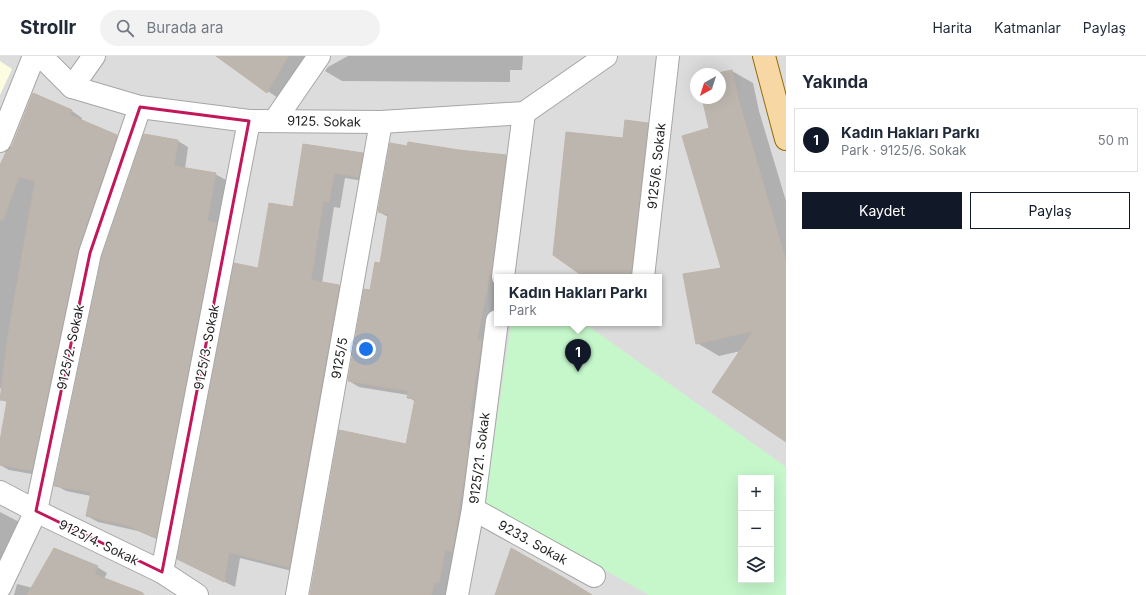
<!DOCTYPE html>
<html lang="tr">
<head>
<meta charset="utf-8">
<style>
  body { margin:0; font-family:Inter,sans-serif; background:#f2f2f3; color:#1f2937 }
  .controls { position:absolute; right:12px; bottom:12px; display:grid; overflow:hidden; border-radius:0px; box-shadow:0 4px 16px #0002 }
  .controls button { width:36px; height:36px; display:grid; place-items:center; padding:0; border:0; border-bottom:1px solid #e0e1e3; background:#fff; color:#1f2937; font:20px sans-serif }
  .compass { position:absolute; left:690px; top:12px; width:36px; height:36px; border-radius:50%; background:#fff; box-shadow:0 4px 16px #0002; rotate:219deg }
  .you { position:absolute; left:366px; top:293px; width:14px; height:14px; margin:-10px; border:3px solid #fff; border-radius:50%; background:#1a73e8; box-shadow:0 0 0 6px #1a73e833 }
  .badge { display:grid; place-items:center; width:26px; height:26px; border-radius:50%; background:#111827; color:#fff; font-size:13px; font-weight:700 }
  .pin { position:absolute; translate:-50% -33px; filter:drop-shadow(0 1px 2px #0008) }
  .pin::after { content:''; position:absolute; top:21px; width:14px; height:12px; background:inherit; clip-path:polygon(0 0,100% 0,50% 100%) }
  .popup { position:absolute; left:494px; top:218px; width:168px; height:52px; box-sizing:border-box; display:grid; place-content:center; border-radius:0px; background:#fff; filter:drop-shadow(0 1px 3px #0005); font-size:13px; white-space:nowrap; color:#747a83 }
  .popup b { font-size:15px; color:#1f2937 }
  .popup::after { content:''; position:absolute; left:50%; top:100%; margin-left:-8px; border:8px solid transparent; border-top-color:#fff }
  .list { margin:0; padding:0; list-style:none }
  h2 { display:flex; justify-content:space-between; align-items:center; height:52px; margin:0; padding:0 16px; font-size:17px }
  h2 small { font-size:13px; font-weight:400; color:#747a83 }
  .list li { display:grid; grid-template-columns:26px 1fr auto; gap:12px; align-items:center; box-sizing:border-box; height:64px; margin:0 8px 8px; padding:0 8px; border:1px solid #e0e1e3; border-radius:0px }
  .list b { display:block; font-size:15px; white-space:nowrap }
  .list p { margin:0; font-size:13px; white-space:nowrap; color:#747a83 }
  .list em { font-size:13px; font-style:normal; color:#747a83 }
  .actions { display:flex; gap:8px; padding:12px 16px }
  .actions a { flex:1; padding:9px 0; border:1px solid #111827; border-radius:0px; text-align:center; font-size:14px; color:#111827 }
  .actions .main { background:#111827; color:#fff }
  .icon { flex:none; width:22px; height:22px; fill:none; stroke:currentColor; stroke-width:2; stroke-linecap:round; stroke-linejoin:round }
  .map { position:relative; flex:none; width:786px; height:539px; overflow:hidden }
  header { display:flex; align-items:center; gap:24px; box-sizing:border-box; height:56px; padding:0 20px; background:#fff; border-bottom:1px solid #e0e1e3 }
  header strong { font-size:19px }
  nav { display:flex; gap:22px; margin-inline-start:auto; font-size:14px }
  .search { width:280px; height:36px; background:#f2f2f3; display:flex; align-items:center; gap:10px; box-sizing:border-box; padding:0 14px; border-radius:22px; color:#747a83; font-size:15px }
  main { display:flex }
  aside { flex:1; background:#fff }
  .map>svg:first-child { display:block }
  .residential { fill:#dddcdc; fill-rule:evenodd }
  .education { fill:#fcfde0 }
  .park { fill:#c5f7cb; fill-rule:evenodd }
  .shadow { fill:#0003 }
  .building { fill:#bcb6af; stroke:#c0b4a9 }
  .lines { fill:none; stroke-linecap:round; stroke-linejoin:round }
  .minor-casing { stroke:#a6a6a6; stroke-width:24 }
  .major-casing { stroke:#926b07; stroke-width:24 }
  .minor { stroke:#fff; stroke-width:22 }
  .major { stroke:#f7d7a3; stroke-width:22 }
  .marked { fill:none; stroke:#c2185b; stroke-width:3; stroke-linejoin:round }
  .labels { text-anchor:middle; dominant-baseline:central; stroke-width:3; stroke-linejoin:round; paint-order:stroke }
  .street-label { font-size:13px; fill:#1f1f1f; stroke:#fff }
</style>
</head>
<body>
<header>
<strong>Strollr</strong>
<div class="search"><svg class="icon" aria-label="search" viewBox="0 0 24 24"><circle cx="10" cy="10" r="6"/><path d="M15 15l6 6"/></svg>Burada ara</div>
<nav><a>Harita</a><a>Katmanlar</a><a>Paylaş</a></nav>
</header>
<main>
<div class="map">
<svg width="786" height="539" viewBox="0 0 786 539">
  <rect width="100%" height="100%" fill="#efece6"/>
  <path class="residential" d="M 0,0 L 786,0 L 786,539 L 0,539 ZM 696,18 L 720,18 L 720,42 L 696,42 ZM 497,221 L 659,221 L 659,267 L 497,267 ZM 741,422 L 771,422 L 771,524 L 741,524 Z"/>
  <path class="education" d="M 0,5 L 12,13 L 0,39 Z"/>
  <path class="park" d="M 511,267 L 584,267 L 786,411 L 786,539 L 649,539 L 485,447 ZM 741,422 L 771,422 L 771,524 L 741,524 Z"/>
  <g class="shadow">
    <path d="M 216,0 L 307,0 L 281,44 Z"/>
    <path d="M 348,0 L 523,0 L 522,14 L 510,14 L 510,26 L 342,25 L 325,15 L 328,11 Z"/>
    <path d="M 732,15 L 753,27 L 759,55 L 786,145 L 786,385 L 741,295 L 719,300 L 697,287 L 723,213 L 710,72 L 703,42 L 720,42 L 720,18 L 717,18 Z"/>
    <path d="M 33,39 L 72,55 L 82,62 L 81,65 L 128,86 L 43,420 L 9,414 L 0,409 L 0,394 L 8,347 L 2,343 L 3,333 L 0,332 L 0,125 Z"/>
    <path d="M 648,68 L 666,79 L 650,221 L 586,221 L 624,83 Z"/>
    <path d="M 178,85 L 188,91 L 185,113 L 215,118 L 226,124 L 166,487 L 138,475 L 98,466 L 87,460 L 91,440 L 66,435 L 55,429 Z"/>
    <path d="M 304,89 L 362,98 L 373,105 L 369,126 L 345,122 L 340,152 L 334,151 L 322,227 L 339,230 L 350,236 L 300,517 L 240,502 L 235,531 L 178,503 L 259,213 L 294,152 Z"/>
    <path d="M 408,91 L 506,100 L 516,106 L 497,221 L 497,243 L 488,289 L 492,291 L 448,539 L 311,539 L 407,389 L 416,346 L 408,341 L 408,339 L 359,331 L 349,325 L 371,235 L 381,208 L 388,161 L 379,156 Z"/>
    <path d="M 0,456 L 25,469 L 0,516 Z"/>
    <path d="M 97,511 L 107,517 L 104,523 L 137,534 L 145,539 L 14,539 L 17,528 L 33,532 Z"/>
  </g>
  <g class="building">
    <path d="M 216,0 L 288,0 L 267,37 Z"/>
    <path d="M 732,14 L 738,42 L 786,205 L 786,386 L 712,336 L 753,275 L 696,288 L 683,218 L 721,212 L 682,80 L 709,72 L 702,42 L 720,42 L 720,18 L 713,18 Z"/>
    <path d="M 33,37 L 72,54 L 70,59 L 117,79 L 78,194 L 32,414 L 0,409 L 0,385 L 7,345 L 0,344 L 8,280 L 35,125 L 19,121 L 3,164 L 0,164 L 0,109 L 6,96 L 12,90 Z"/>
    <path d="M 625,64 L 648,67 L 631,221 L 584,221 L 553,199 L 566,76 L 623,82 Z"/>
    <path d="M 144,78 L 178,84 L 174,110 L 216,117 L 207,165 L 217,167 L 156,482 L 126,469 L 86,460 L 91,436 L 54,430 L 102,200 Z"/>
    <path d="M 408,86 L 459,94 L 506,99 L 492,209 L 477,283 L 482,284 L 470,356 L 472,356 L 467,388 L 469,389 L 452,496 L 445,494 L 439,527 L 434,526 L 431,539 L 310,539 L 339,374 L 406,388 L 415,343 L 407,342 L 408,335 L 348,325 L 364,233 L 370,234 L 375,206 L 380,207 L 388,158 L 378,156 L 390,87 L 407,90 Z"/>
    <path d="M 303,88 L 363,97 L 359,121 L 334,117 L 329,146 L 323,145 L 311,224 L 339,229 L 289,511 L 229,496 L 224,526 L 177,503 L 234,207 L 258,212 L 269,147 L 293,151 Z"/>
    <path d="M 54,492 L 98,510 L 94,518 L 143,537 L 143,539 L 27,539 Z"/>
    <path d="M 511,492 L 566,523 L 592,539 L 495,539 Z"/>
  </g>
  <g class="lines">
    <g class="minor-casing">
      <g id="minor">
        <path d="M 41,0 L 72,31 L 140,51 L 249,65 L 381,66 L 524,57 L 606,0"/>
        <path d="M 72,31 L 94,0"/>
        <path d="M 275,64 L 319,0"/>
        <path d="M 0,85 L 34,0"/>
        <path d="M 503,221 L 524,57"/>
        <path d="M 643,221 L 668,0"/>
        <path d="M 0,436 L 36,455 L 162,516 L 197,539"/>
        <path d="M 473,453 L 594,520"/>
        <path d="M 162,516 L 249,65"/>
        <path d="M 0,531 L 36,455 L 90,197 L 140,51"/>
        <path d="M 297,539 L 381,66"/>
        <path d="M 457,539 L 473,453 L 497,265"/>
      </g>
    </g>
    <g class="major-casing">
      <path id="major" d="M 764,0 L 786,83"/>
    </g>
    <use href="#minor" class="minor"/>
    <use href="#major" class="major"/>
  </g>
  <path class="marked" d="M 140,51 L 249,65 L 162,516 L 36,455 L 90,197 Z"/>
  <g class="labels">
    <g class="street-label">
      <text transform="translate(324 65) rotate(1)">9125. Sokak</text>
      <text transform="translate(656 110) rotate(-84)">9125/6. Sokak</text>
      <text transform="translate(70 291) rotate(-78)">9125/2. Sokak</text>
      <text transform="translate(206 291) rotate(-79)">9125/3. Sokak</text>
      <text transform="translate(339 302) rotate(-80)">9125/5</text>
      <text transform="translate(479 402) rotate(-83)">9125/21. Sokak</text>
      <text transform="translate(99 486) rotate(26)">9125/4. Sokak</text>
      <text transform="translate(533 486) rotate(29)">9233. Sokak</text>
    </g>
  </g>
</svg>
<div class="controls">
<button>+</button>
<button>−</button>
<button><svg class="icon" aria-label="layers" viewBox="0 0 24 24"><path d="M12 4l9 5-9 5-9-5zM3 14l9 5 9-5"/></svg></button>
</div>
<svg class="compass" viewBox="-18 -18 36 36"><path d="M0-13l5 13h-10z" fill="#e53935"/><path d="M0 13l5-13h-10z" fill="#747a83"/></svg>
<div class="you"></div>
<div class="pin badge" style="left:578px;top:316px">1</div>
<div class="popup"><b>Kadın Hakları Parkı</b>Park</div>
</div>
<aside>
<h2>Yakında<small></small></h2>
<ul class="list">
<li><span class="badge">1</span><div><b>Kadın Hakları Parkı</b><p>Park · 9125/6. Sokak</p></div><em>50 m</em></li>
</ul>
<div class="actions"><a class="main">Kaydet</a><a>Paylaş</a></div>
</aside>
</main>
</body>
</html>
